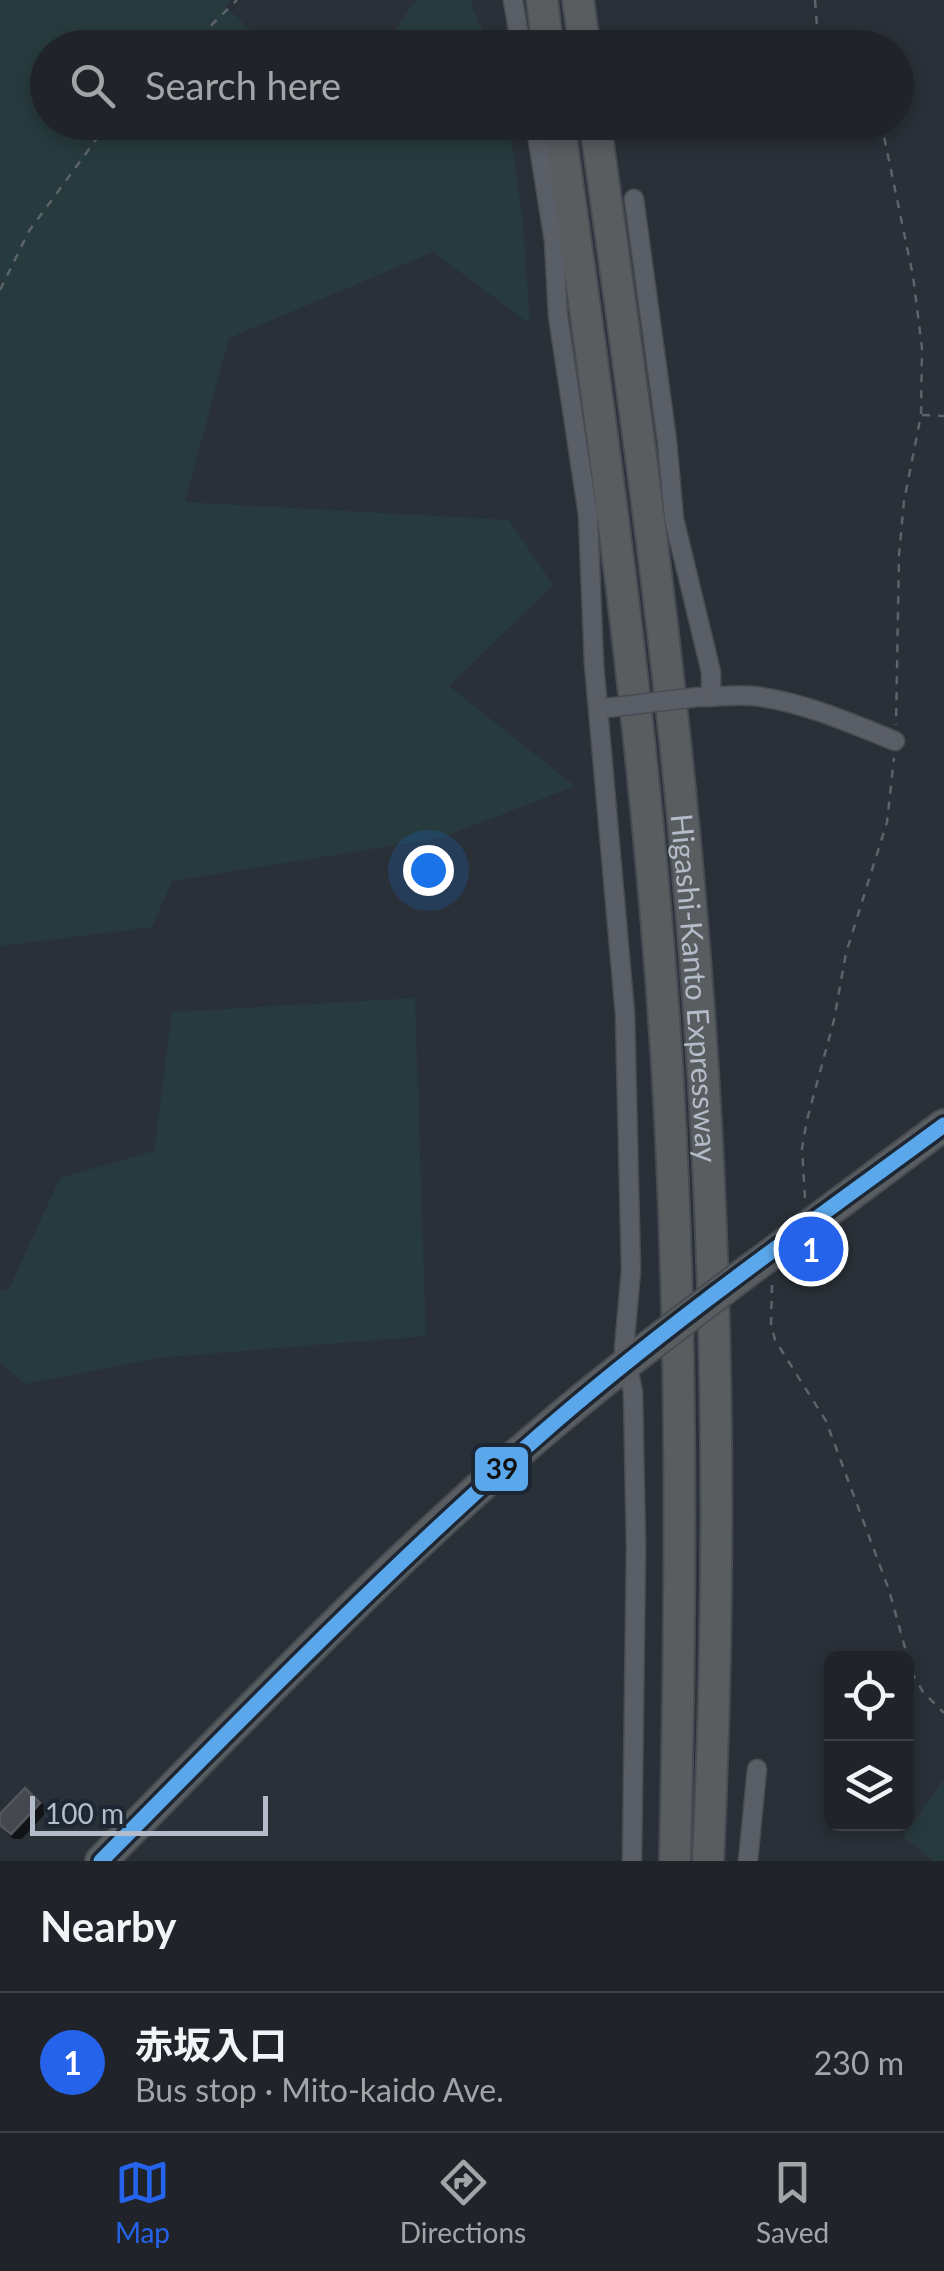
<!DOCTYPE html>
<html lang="en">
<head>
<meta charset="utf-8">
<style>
  body { margin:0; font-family:Lato,"Noto Sans JP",sans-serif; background:#282c32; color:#f1f3f6 }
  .controls { position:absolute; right:30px; bottom:30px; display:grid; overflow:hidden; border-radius:15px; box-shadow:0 5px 15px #0003 }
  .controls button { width:90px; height:90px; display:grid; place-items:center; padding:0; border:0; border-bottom:2px solid #3d4147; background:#20242a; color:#f1f3f6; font:50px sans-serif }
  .scale { position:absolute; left:30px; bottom:25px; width:238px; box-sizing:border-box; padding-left:10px; border:5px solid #b4bcc9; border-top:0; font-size:28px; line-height:35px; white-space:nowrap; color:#b4bcc9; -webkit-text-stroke:8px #1d2633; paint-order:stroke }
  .you { position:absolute; left:428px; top:870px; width:35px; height:35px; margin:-25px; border:8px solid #fff; border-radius:50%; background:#1a73e8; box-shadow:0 0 0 15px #1a73e833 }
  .badge { display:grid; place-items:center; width:65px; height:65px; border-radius:50%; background:#2563eb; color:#fff; font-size:32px; font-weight:700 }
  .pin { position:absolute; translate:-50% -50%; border:5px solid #fff; box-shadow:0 2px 10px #0006 }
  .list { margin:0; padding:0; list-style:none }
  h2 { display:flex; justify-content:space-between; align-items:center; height:130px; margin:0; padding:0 40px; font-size:42px }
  h2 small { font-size:32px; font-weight:400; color:#a2a4a8 }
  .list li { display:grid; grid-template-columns:65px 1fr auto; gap:30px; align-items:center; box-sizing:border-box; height:140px; padding:0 40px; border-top:2px solid #3d4147 }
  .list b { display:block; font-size:38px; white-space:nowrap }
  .list p { margin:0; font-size:32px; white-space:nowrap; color:#a2a4a8 }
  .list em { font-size:32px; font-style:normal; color:#a2a4a8 }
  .icon { flex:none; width:55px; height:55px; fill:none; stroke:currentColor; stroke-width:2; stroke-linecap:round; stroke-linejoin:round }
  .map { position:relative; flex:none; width:944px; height:1861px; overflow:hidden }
  .search { position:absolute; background:#20242a; box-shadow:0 5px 15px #0003; left:30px; right:30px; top:30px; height:110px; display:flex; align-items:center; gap:25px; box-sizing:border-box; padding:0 35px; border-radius:55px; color:#a2a4a8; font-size:38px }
  .sheet { height:270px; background:#20242a }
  nav { display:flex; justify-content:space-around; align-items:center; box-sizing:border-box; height:140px; border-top:2px solid #3d4147; background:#20242a; font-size:28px; color:#a2a4a8 }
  nav a { display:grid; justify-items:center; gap:5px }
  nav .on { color:#2563eb }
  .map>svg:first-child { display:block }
  .green { fill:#273a3e }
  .building { fill:#444950; stroke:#52575f; stroke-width:2.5; filter:url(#shadow) }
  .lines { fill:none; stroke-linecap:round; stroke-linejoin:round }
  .street-casing { stroke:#484c53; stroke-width:21 }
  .highway-casing { stroke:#474c53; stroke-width:34 }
  .path { stroke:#5d636a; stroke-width:2.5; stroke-dasharray:8 8; stroke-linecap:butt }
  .street { stroke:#5a5e66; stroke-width:18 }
  .highway { stroke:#5a5d60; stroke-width:30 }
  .street-bridge-casing { stroke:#484c53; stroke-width:21; stroke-linecap:butt }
  .highway-bridge-casing { stroke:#474c53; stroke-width:34; stroke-linecap:butt }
  .street-bridge { stroke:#5a5e66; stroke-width:18 }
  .highway-bridge { stroke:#5a5d60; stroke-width:30 }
  .bus-1-casing { stroke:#1d2633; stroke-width:22 }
  .bus-1 { stroke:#5aa8eb; stroke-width:15 }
  .labels { text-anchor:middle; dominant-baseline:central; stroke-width:9; stroke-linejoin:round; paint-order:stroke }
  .street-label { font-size:30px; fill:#b4bcc9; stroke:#1d2633 }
  .line-badge { stroke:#1d2633; stroke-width:4 }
  .pale-badge-label { font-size:28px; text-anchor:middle; font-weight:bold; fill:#111 }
</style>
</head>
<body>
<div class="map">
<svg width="944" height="1861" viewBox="0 0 944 1861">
  <defs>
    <filter id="shadow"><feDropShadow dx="7" dy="7" stdDeviation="0" flood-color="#0009"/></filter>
  </defs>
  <rect width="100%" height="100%" fill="#2a3038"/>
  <g class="green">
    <path d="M 0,0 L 231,0 L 225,6 L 269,47 L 48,48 L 48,122 L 509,123 L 523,223 L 530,324 L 433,252 L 229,338 L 185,502 L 509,520 L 553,585 L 449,686 L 575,786 L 441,838 L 172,881 L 152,927 L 0,946 Z"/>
    <path d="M 416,0 L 473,0 L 472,8 L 491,47 L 383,47 Z"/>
    <path d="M 415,998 L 426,1336 L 158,1358 L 25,1384 L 0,1362 L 0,1291 L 9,1289 L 60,1178 L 154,1151 L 172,1012 Z"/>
    <path d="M 944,1779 L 944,1861 L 934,1861 L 903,1837 Z"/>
  </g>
  <path class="building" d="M 25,1788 L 40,1803 L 11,1834 L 0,1825 L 0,1814 Z"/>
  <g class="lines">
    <g class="street-casing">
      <g id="street">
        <path d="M 513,0 L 521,48"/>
        <path d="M 535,122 L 554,241 L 558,316 L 588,515 L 594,664 L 625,1014 L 631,1271 L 624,1349 L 633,1392 L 636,1547 L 632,1861"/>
        <path d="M 634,199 L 667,441 L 674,519 L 711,672 L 711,697"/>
        <path d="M 699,697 C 717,697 736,694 754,696 C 803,702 850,723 895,741"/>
        <path d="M 748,1861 L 757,1769"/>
      </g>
    </g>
    <g class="highway-casing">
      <g id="highway">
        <path d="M 542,0 L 548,48"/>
        <path d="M 578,0 L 585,48"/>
        <path d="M 559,122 C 604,441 649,760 668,1081 C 683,1341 681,1601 675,1861"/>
        <path id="s1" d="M 595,122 C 631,380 668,638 690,897 C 718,1217 723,1540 708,1861"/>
        <path d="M 740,1277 L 944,1125"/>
        <path d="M 101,1861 C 278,1682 451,1496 652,1344"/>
      </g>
    </g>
    <g class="path">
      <path d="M 815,0 L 817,26 L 835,48"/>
      <path d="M 188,48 L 237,0"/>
      <path d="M 881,122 L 913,276 L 922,348 L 921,415 L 904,501 L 899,555 L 896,725"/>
      <path d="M 0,290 L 29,231 L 109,122"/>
      <path d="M 922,415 L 944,416"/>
      <path d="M 805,1198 L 802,1148 L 807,1120 L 834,1020 L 846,953 L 887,822 L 894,758"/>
      <path d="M 772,1285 L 771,1323 L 775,1340 L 826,1421 L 889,1590 L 912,1673 L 923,1692 L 944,1713"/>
    </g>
    <use href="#street" class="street"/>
    <use href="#highway" class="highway"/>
    <g class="street-bridge-casing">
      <path id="street-bridge" d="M 606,708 L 698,697"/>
    </g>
    <g class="highway-bridge-casing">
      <path id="highway-bridge" d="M 652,1344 L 740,1277"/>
    </g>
    <use href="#street-bridge" class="street-bridge"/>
    <use href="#highway-bridge" class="highway-bridge"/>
    <g class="bus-1-casing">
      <path id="bus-1" d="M 101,1861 C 245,1715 387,1569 541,1434 C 668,1323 808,1225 944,1125"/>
    </g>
    <use href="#bus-1" class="bus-1"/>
  </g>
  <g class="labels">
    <g class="street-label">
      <text stroke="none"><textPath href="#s1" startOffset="872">Higashi-Kanto Expressway</textPath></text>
    </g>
  </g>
  <rect class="line-badge" x="473" y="1445" width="57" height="48" rx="10" fill="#5aa8eb"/>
  <g class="pale-badge-label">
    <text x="502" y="1479">39</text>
  </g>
</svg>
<div class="controls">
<button><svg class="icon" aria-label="locate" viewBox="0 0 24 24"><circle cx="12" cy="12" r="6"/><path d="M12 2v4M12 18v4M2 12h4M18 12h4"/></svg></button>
<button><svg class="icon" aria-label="layers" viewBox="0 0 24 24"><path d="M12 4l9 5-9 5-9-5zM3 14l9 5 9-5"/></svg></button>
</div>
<div class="scale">100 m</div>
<div class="you"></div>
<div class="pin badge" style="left:811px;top:1249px">1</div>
<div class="search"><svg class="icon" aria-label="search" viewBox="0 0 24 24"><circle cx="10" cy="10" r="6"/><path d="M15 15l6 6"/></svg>Search here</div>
</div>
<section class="sheet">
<h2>Nearby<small></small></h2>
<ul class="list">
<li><span class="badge">1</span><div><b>赤坂入口</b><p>Bus stop · Mito-kaido Ave.</p></div><em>230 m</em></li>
</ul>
</section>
<nav>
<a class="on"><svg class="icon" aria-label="map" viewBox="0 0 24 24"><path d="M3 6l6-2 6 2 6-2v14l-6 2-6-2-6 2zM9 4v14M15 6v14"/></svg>Map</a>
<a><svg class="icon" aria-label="directions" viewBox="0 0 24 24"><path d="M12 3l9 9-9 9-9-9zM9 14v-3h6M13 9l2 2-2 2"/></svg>Directions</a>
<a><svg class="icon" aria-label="saved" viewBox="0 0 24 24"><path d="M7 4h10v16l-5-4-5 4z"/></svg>Saved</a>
</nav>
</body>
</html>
